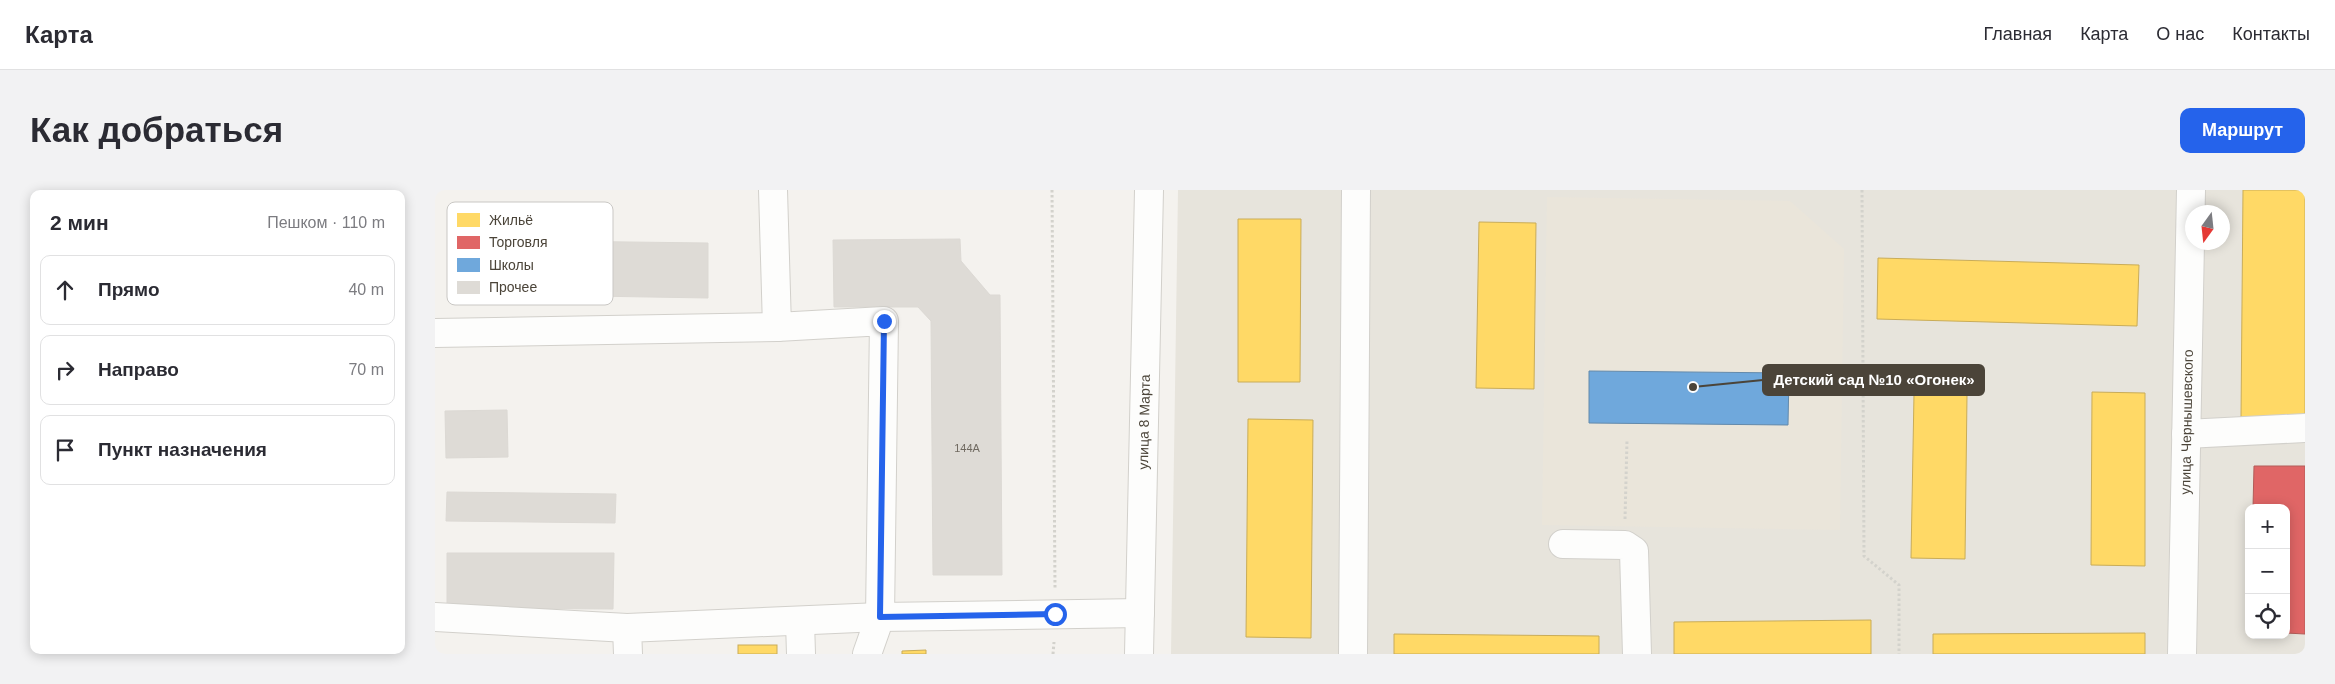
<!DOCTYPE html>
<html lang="ru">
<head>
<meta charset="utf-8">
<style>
  body { margin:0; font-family:Helvetica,sans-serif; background:#f2f2f3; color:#2b2b33 }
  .controls { position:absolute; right:15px; bottom:15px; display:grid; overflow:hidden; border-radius:10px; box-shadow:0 2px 12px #0003 }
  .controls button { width:45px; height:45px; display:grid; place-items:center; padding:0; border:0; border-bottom:1px solid #e1e1e2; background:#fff; color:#2b2b33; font:25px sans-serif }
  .compass { position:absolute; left:1750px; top:15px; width:45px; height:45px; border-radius:50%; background:#fff; box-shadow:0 2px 12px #0003; rotate:195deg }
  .stop { position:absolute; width:15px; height:15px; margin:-11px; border:4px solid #2563eb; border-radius:50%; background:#fff }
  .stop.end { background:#2563eb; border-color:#fff; box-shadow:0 1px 5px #0008 }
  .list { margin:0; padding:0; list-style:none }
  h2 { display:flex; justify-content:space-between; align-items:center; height:65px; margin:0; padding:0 20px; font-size:21px }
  h2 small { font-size:16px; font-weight:400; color:#7c7c81 }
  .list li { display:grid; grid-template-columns:32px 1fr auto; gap:15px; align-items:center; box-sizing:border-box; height:70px; margin:0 10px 10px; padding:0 10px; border:1px solid #e1e1e2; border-radius:10px }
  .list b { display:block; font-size:19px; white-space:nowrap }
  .list em { font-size:16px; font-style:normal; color:#7c7c81 }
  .icon { flex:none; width:28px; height:28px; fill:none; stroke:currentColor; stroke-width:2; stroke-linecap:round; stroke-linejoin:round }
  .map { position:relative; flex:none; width:1870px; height:464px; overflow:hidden; border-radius:10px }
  header { display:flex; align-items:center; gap:30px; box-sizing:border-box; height:70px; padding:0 25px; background:#fff; border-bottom:1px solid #e1e1e2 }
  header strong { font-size:24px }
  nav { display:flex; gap:28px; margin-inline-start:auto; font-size:18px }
  .intro { display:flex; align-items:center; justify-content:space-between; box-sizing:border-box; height:120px; padding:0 30px }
  h1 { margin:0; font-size:35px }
  .button { padding:12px 22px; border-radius:10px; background:#2563eb; color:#fff; font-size:18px; font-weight:700 }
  main { display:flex; gap:30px; padding:0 30px }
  aside { flex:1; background:#fff; border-radius:10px; box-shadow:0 2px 12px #0003 }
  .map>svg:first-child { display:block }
  .residential { fill:#e7e4dc; fill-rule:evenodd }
  .education { fill:#eae5da }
  .homes { fill:#ffd966; stroke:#c9ac58 }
  .shops { fill:#e06666; stroke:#b35c58 }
  .schools { fill:#6fa8dc; stroke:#648aab }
  .building { fill:#dedbd6; stroke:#dcd9d4 }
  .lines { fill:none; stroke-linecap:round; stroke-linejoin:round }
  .minor-casing { stroke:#d2d0cb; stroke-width:30 }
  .path { stroke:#d3d2cc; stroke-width:3; stroke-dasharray:2.5 2.5; stroke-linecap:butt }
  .minor { stroke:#fdfdfc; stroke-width:28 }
  .route { stroke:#2563eb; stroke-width:6 }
  .labels { text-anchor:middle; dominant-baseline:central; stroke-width:5; stroke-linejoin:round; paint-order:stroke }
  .number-label { font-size:11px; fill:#706a61 }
  .street-label { font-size:14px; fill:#4b4439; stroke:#fff }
  .key { fill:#fff; stroke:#c9c7c4; stroke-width:1 }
  .key-label { font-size:14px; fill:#4b4439 }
  .leader { fill:none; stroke:#4b4439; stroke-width:2 }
  .callout-dot { fill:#4b4439; stroke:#fff; stroke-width:2 }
  .callout { fill:#4b4439; stroke:#4b4439; stroke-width:2 }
  .callout-label { font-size:15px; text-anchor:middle; font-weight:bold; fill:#fff }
</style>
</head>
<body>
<header>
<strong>Карта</strong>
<nav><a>Главная</a><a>Карта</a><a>О нас</a><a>Контакты</a></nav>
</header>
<div class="intro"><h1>Как добраться</h1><a class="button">Маршрут</a></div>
<main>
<aside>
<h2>2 мин<small>Пешком · 110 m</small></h2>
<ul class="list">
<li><svg class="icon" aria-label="ahead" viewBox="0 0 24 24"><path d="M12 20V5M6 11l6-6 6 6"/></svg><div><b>Прямо</b></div><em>40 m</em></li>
<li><svg class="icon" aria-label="right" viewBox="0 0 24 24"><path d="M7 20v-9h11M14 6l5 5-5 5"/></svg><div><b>Направо</b></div><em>70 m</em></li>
<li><svg class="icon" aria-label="arrive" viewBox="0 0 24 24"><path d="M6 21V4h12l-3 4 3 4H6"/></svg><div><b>Пункт назначения</b></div></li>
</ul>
</aside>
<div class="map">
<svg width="1870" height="464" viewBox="0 0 1870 464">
  <rect width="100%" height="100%" fill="#f4f2ee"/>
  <path class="residential" d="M 743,0 L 1870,0 L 1870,464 L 736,464 ZM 1758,22 L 1788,22 L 1788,52 L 1758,52 ZM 1814,318 L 1851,318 L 1851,445 L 1814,445 Z"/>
  <path class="education" d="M 1112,7 L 1355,11 L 1409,59 L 1405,340 L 1107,335 Z"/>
  <g class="homes">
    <path d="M 1808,0 L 1870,0 L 1870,226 L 1806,228 Z"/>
    <path d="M 803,29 L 866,29 L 865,192 L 803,192 Z"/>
    <path d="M 1044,32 L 1101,33 L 1099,199 L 1041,198 Z"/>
    <path d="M 1443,68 L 1704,75 L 1702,136 L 1442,129 Z"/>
    <path d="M 1657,202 L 1710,203 L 1710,376 L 1656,375 Z"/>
    <path d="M 1479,204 L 1532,205 L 1530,369 L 1476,368 Z"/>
    <path d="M 813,229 L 878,230 L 876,448 L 811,447 Z"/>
    <path d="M 1436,430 L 1436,464 L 1239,464 L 1239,432 Z"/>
    <path d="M 1710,443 L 1710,464 L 1498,464 L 1498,444 Z"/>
    <path d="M 959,444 L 1164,446 L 1164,464 L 959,464 Z"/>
    <rect x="303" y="455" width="39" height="9"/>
    <path d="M 491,460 L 491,464 L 467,464 L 467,461 Z"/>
  </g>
  <path class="shops" d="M 1819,276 L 1870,276 L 1870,444 L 1851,443 L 1851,318 L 1818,318 Z"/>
  <path class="schools" d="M 1154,181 L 1354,183 L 1353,235 L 1154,233 Z"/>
  <g class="building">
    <path d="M 525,49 L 526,71 L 555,105 L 565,105 L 567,385 L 498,385 L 496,131 L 483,117 L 399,117 L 398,50 Z"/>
    <path d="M 38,50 L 273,53 L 273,108 L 37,104 Z"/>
    <path d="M 72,220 L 73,267 L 11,268 L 10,221 Z"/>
    <path d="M 12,302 L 181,304 L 180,333 L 11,331 Z"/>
    <path d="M 12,363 L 179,363 L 178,419 L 12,418 Z"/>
  </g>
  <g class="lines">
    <g class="minor-casing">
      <g id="minor">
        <path d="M 338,0 L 342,137 L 449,131 L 445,427 L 432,464"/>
        <path d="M 0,143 L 342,137"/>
        <path d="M 1751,244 L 1870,238"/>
        <path d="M 1128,354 L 1190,355 L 1199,361 L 1202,464"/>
        <path d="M 0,427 L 192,438"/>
        <path d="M 365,432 L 366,464"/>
        <path d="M 193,464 L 192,438 L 445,427 L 705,423"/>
        <path id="s1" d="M 704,464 L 714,0"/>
        <path d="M 918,464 L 921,0"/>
        <path id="s2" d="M 1747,464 L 1756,0"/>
      </g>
    </g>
    <g class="path">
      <path d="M 617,0 L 620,398"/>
      <path d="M 1427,0 L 1429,366 L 1464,395 L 1464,464"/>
      <path d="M 1190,329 L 1192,250"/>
      <path d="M 618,464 L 619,452"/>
    </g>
    <use href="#minor" class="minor"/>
  </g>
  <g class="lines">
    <path class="route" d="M 449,131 L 445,427 L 620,424"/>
  </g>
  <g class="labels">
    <g class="number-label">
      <text x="532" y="258">144А</text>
    </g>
    <g class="street-label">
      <text stroke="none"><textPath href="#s1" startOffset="232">улица 8 Марта</textPath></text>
      <text stroke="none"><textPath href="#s2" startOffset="232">улица Чернышевского</textPath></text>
    </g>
  </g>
  <rect x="12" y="12" width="166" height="103" rx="8" class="key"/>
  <rect x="22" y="23" width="23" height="14" fill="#ffd966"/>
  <rect x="22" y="46" width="23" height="13" fill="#e06666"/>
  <rect x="22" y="68" width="23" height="14" fill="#6fa8dc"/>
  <rect x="22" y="91" width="23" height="13" fill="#dedbd6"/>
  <g class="key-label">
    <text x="54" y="35">Жильё</text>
    <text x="54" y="57">Торговля</text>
    <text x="54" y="80">Школы</text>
    <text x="54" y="102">Прочее</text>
  </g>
  <path class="leader" d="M1258 197L1328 190"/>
  <circle class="callout-dot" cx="1258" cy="197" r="5"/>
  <rect class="callout" x="1328" y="175" width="221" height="30" rx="5"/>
  <g class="callout-label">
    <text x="1439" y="195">Детский сад №10 «Огонек»</text>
  </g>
</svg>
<div class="controls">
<button>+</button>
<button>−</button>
<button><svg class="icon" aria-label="locate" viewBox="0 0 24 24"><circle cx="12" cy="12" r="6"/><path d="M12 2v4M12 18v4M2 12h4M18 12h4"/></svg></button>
</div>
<svg class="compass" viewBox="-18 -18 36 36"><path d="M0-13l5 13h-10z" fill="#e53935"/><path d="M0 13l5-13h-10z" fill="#7c7c81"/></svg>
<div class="stop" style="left:620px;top:424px"></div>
<div class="stop end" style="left:449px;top:131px"></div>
</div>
</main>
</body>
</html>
